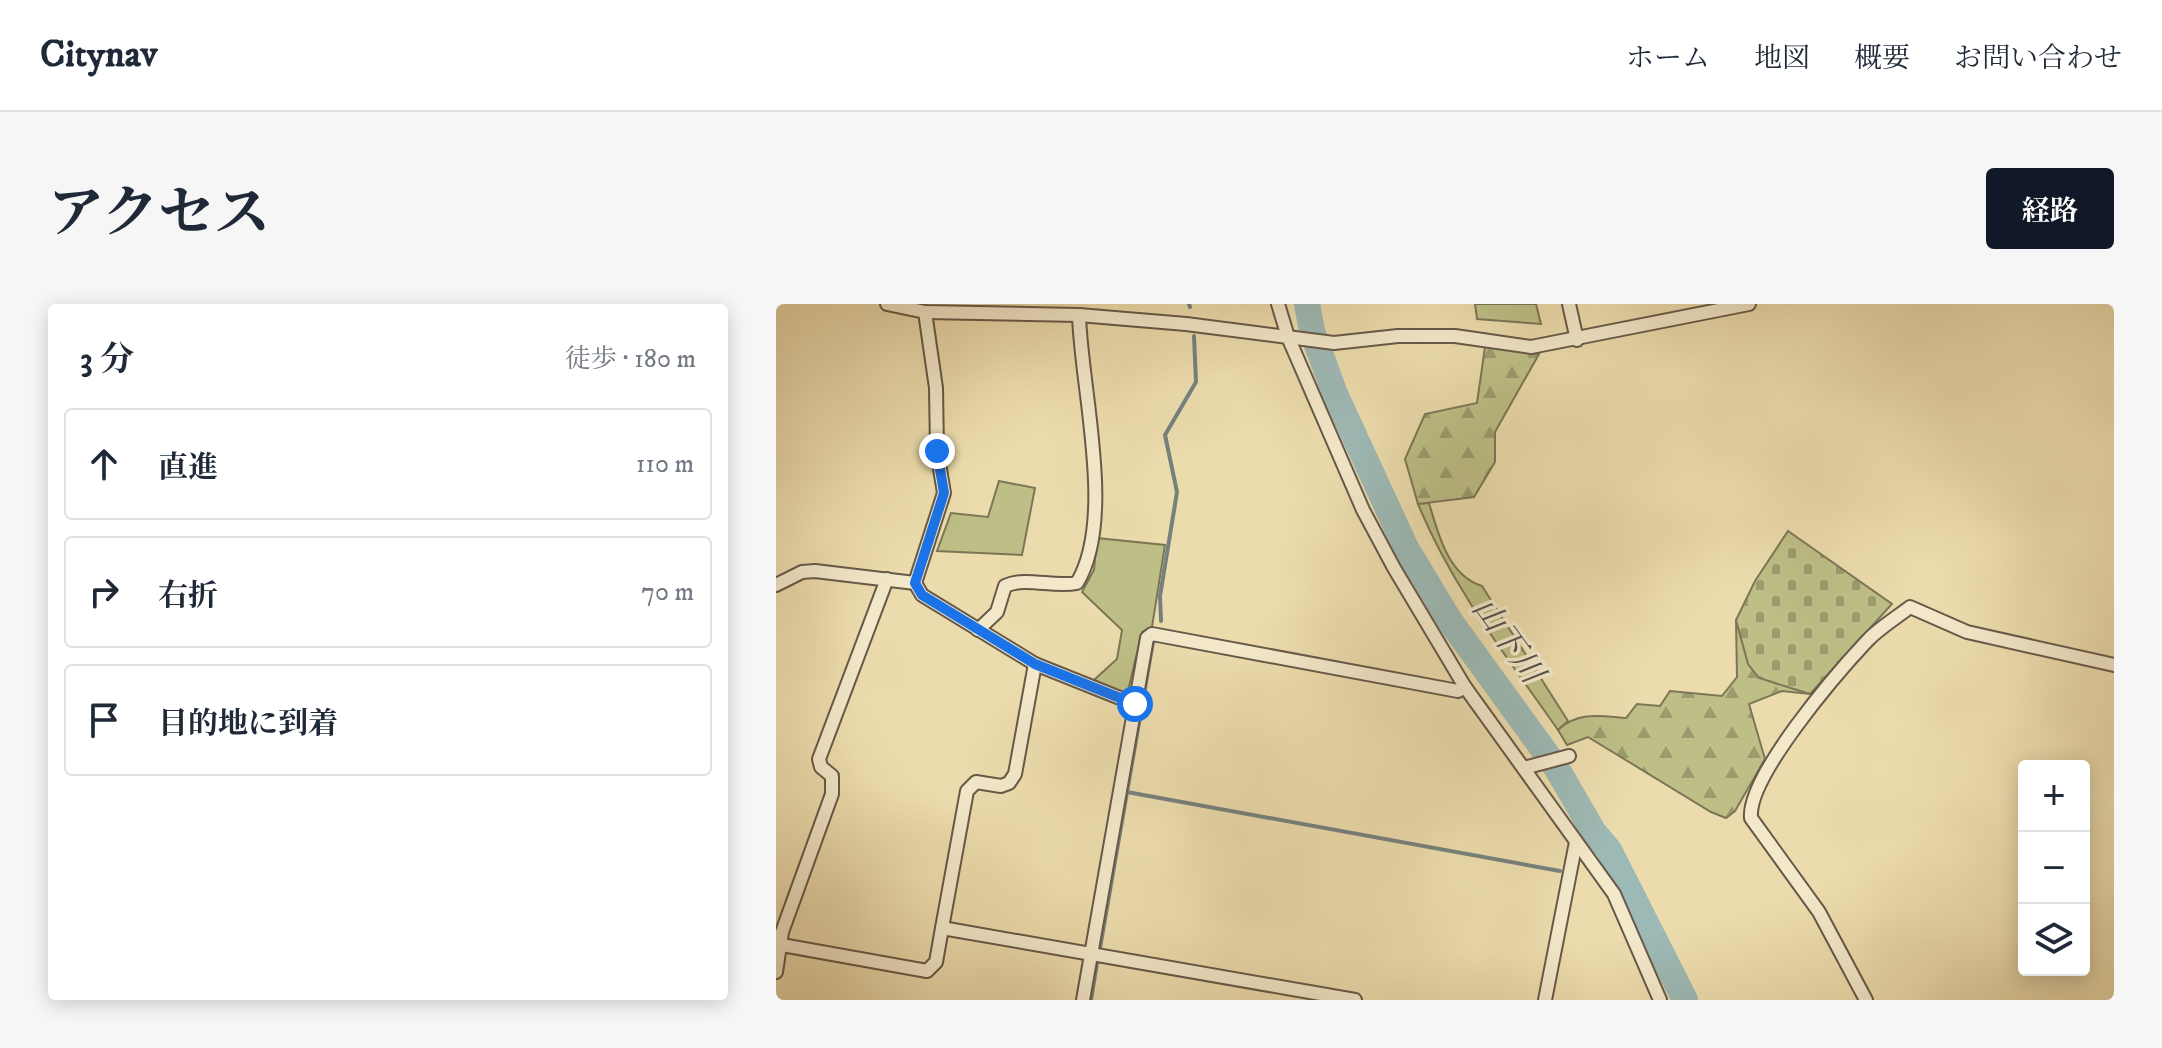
<!DOCTYPE html>
<html lang="ja">
<head>
<meta charset="utf-8">
<style>
  body { margin:0; font-family:"IM FELL DW Pica","Noto Serif JP",serif; background:#f6f6f7; color:#1f2937 }
  .controls { position:absolute; right:24px; bottom:24px; display:grid; overflow:hidden; border-radius:8px; box-shadow:0 4px 20px #0003 }
  .controls button { width:72px; height:72px; display:grid; place-items:center; padding:0; border:0; border-bottom:2px solid #e0e1e3; background:#fff; color:#1f2937; font:40px sans-serif }
  .stop { position:absolute; width:24px; height:24px; margin:-18px; border:6px solid #1a73e8; border-radius:50%; background:#fff }
  .stop.end { background:#1a73e8; border-color:#fff; box-shadow:0 2px 8px #0008 }
  .list { margin:0; padding:0; list-style:none }
  h2 { display:flex; justify-content:space-between; align-items:center; height:104px; margin:0; padding:0 32px; font-size:34px }
  h2 small { font-size:26px; font-weight:400; color:#747a83 }
  .list li { display:grid; grid-template-columns:52px 1fr auto; gap:24px; align-items:center; box-sizing:border-box; height:112px; margin:0 16px 16px; padding:0 16px; border:2px solid #e0e1e3; border-radius:8px }
  .list b { display:block; font-size:30px; white-space:nowrap }
  .list em { font-size:26px; font-style:normal; color:#747a83 }
  .icon { flex:none; width:44px; height:44px; fill:none; stroke:currentColor; stroke-width:2; stroke-linecap:round; stroke-linejoin:round }
  .map { position:relative; flex:none; width:1338px; height:696px; overflow:hidden; border-radius:8px }
  header { display:flex; align-items:center; gap:48px; box-sizing:border-box; height:112px; padding:0 40px; background:#fff; border-bottom:2px solid #e0e1e3 }
  header strong { font-size:38px }
  nav { display:flex; gap:44px; margin-inline-start:auto; font-size:28px }
  .intro { display:flex; align-items:center; justify-content:space-between; box-sizing:border-box; height:192px; padding:0 48px }
  h1 { margin:0; font-size:56px }
  .button { padding:20px 36px; border-radius:8px; background:#111827; color:#fff; font-size:28px; font-weight:700 }
  main { display:flex; gap:48px; padding:0 48px }
  aside { flex:1; background:#fff; border-radius:8px; box-shadow:0 4px 20px #0003 }
  .map>svg:first-child { display:block }
  .grass { fill:#bdbf86; stroke:#7c7657; stroke-width:2 }
  .forest { fill:url(#forest-firs); stroke:#7c7657; stroke-width:2 }
  .cemetery { fill:url(#cemetery-stones); stroke:#7c7657; stroke-width:2 }
  .lines { fill:none; stroke-linecap:round; stroke-linejoin:round }
  .stream { stroke:#76817d; stroke-width:4 }
  .river { stroke:#9db9b5; stroke-width:26 }
  .street-casing { stroke:#675949; stroke-width:16 }
  .street { stroke:#f3e8ca; stroke-width:12 }
  .route { stroke:#1a73e8; stroke-width:10 }
  .labels { text-anchor:middle; dominant-baseline:central; stroke-width:7; stroke-linejoin:round; paint-order:stroke }
  .water-label { font-size:32px; font-style:italic; fill:#54504b; stroke:#f3e8ca }
</style>
</head>
<body>
<header>
<strong>Citynav</strong>
<nav><a>ホーム</a><a>地図</a><a>概要</a><a>お問い合わせ</a></nav>
</header>
<div class="intro"><h1>アクセス</h1><a class="button">経路</a></div>
<main>
<aside>
<h2>3 分<small>徒歩 · 180 m</small></h2>
<ul class="list">
<li><svg class="icon" aria-label="ahead" viewBox="0 0 24 24"><path d="M12 20V5M6 11l6-6 6 6"/></svg><div><b>直進</b></div><em>110 m</em></li>
<li><svg class="icon" aria-label="right" viewBox="0 0 24 24"><path d="M7 20v-9h11M14 6l5 5-5 5"/></svg><div><b>右折</b></div><em>70 m</em></li>
<li><svg class="icon" aria-label="arrive" viewBox="0 0 24 24"><path d="M6 21V4h12l-3 4 3 4H6"/></svg><div><b>目的地に到着</b></div></li>
</ul>
</aside>
<div class="map">
<svg width="1338" height="696" viewBox="0 0 1338 696">
  <defs>
    <pattern id="forest-firs" width="22" height="20" patternUnits="userSpaceOnUse" patternTransform="scale(2)"><rect width="22" height="20" fill="#bdbf86"/><path d="M5 1l3.5 6h-7zM16 11l3.5 6h-7z" fill="#9b9c6e"/></pattern>
    <pattern id="cemetery-stones" width="16" height="16" patternUnits="userSpaceOnUse" patternTransform="scale(2)"><rect width="16" height="16" fill="#bdbf86"/><path d="M2 7V4a2 2 0 0 1 4 0v3zM10 15v-3a2 2 0 0 1 4 0v3z" fill="#9b9c6e"/></pattern>
  </defs>
  <rect width="100%" height="100%" fill="#ecdcad"/>
  <filter id="stains"><feTurbulence type="fractalNoise" baseFrequency=".0025" numOctaves="4"/><feColorMatrix values="0 0 0 0 .2 0 0 0 0 .09 0 0 0 0 .02 0 0 0 .5 -.17"/></filter>
  <radialGradient id="worn" r=".72"><stop offset=".6" stop-color="#630" stop-opacity="0"/><stop offset="1" stop-color="#630" stop-opacity=".3"/></radialGradient>
  <g class="grass">
    <path d="M 699,0 L 760,0 L 765,20 L 701,15 Z"/>
    <path d="M 223,177 L 259,184 L 246,251 L 161,247 L 175,209 L 212,213 Z"/>
    <path d="M 653,199 C 662,229 672,272 706,282 L 792,417 L 782,426 C 731,353 676,283 642,200 Z"/>
    <path d="M 321,234 L 389,241 L 376,323 L 366,328 L 351,391 L 318,376 L 341,355 L 346,326 L 306,288 L 318,266 Z"/>
  </g>
  <g class="forest">
    <path d="M 709,43 L 763,50 L 719,128 L 719,158 L 698,193 L 642,200 L 629,155 L 649,110 L 701,99 Z"/>
    <path d="M 960,316 L 1081,337 L 1034,390 L 1006,387 L 973,400 L 989,455 L 959,507 L 950,514 L 935,508 L 812,433 L 791,441 L 782,426 C 802,407 825,412 850,414 L 861,400 L 884,402 L 894,387 L 946,392 L 961,373 Z"/>
  </g>
  <path class="cemetery" d="M 1012,227 L 1116,300 L 1034,390 L 983,374 L 972,360 L 960,316 L 979,277 Z"/>
  <g class="lines">
    <g class="stream">
      <path d="M 413,0 L 414,3"/>
      <path d="M 385,317 L 384,292 L 401,188 L 389,131 L 420,78 L 418,32"/>
      <path d="M 351,488 L 784,567"/>
      <path d="M 324,644 L 377,338"/>
      <path d="M 315,696 L 321,659"/>
    </g>
    <path class="river" d="M 531,0 L 536,27 L 559,90 L 630,244 L 674,317 L 780,463 L 817,527 L 833,546 L 909,696"/>
    <g class="street-casing">
      <g id="street">
        <path d="M 111,0 L 149,8 L 303,11 L 410,20 L 558,39 L 622,32 L 679,32 L 755,43 L 973,0"/>
        <path d="M 502,0 L 512,33 L 587,206 L 618,264 L 689,383 L 838,590 L 884,696"/>
        <path d="M 793,0 L 801,36"/>
        <path d="M 139,279 L 168,189 L 161,147 L 160,84 L 149,8"/>
        <path d="M 139,279 L 146,291 L 259,360 L 359,400"/>
        <path d="M 0,281 L 26,268 L 39,267 L 139,279"/>
        <path d="M 202,326 L 221,308 L 229,282 C 250,272 277,284 301,279 C 340,214 305,86 303,11"/>
        <path d="M 748,464 L 793,452"/>
        <path d="M 166,624 L 191,487 L 200,478 L 225,482 L 233,479 L 239,470 L 259,360"/>
        <path d="M 0,640 L 151,667 L 160,658 L 166,624 L 579,696"/>
        <path d="M 0,668 L 6,628 L 56,490 L 56,472 L 45,463 L 43,455 L 111,275"/>
        <path d="M 307,696 L 371,334 L 376,330 L 682,387 L 689,383"/>
        <path d="M 769,696 L 800,538"/>
        <path d="M 1090,696 L 1043,608 L 975,514 C 971,473 1061,369 1091,337 C 1103,324 1120,314 1134,303 L 1191,328 L 1338,361"/>
      </g>
    </g>
    <use href="#street" class="street"/>
  </g>
  <g class="lines">
    <path class="route" d="M 161,147 L 168,189 L 139,279 L 146,291 L 259,360 L 359,400"/>
  </g>
  <g class="labels">
    <g class="water-label">
      <text transform="translate(731 337) rotate(54)">山下川</text>
    </g>
  </g>
  <rect width="100%" height="100%" filter="url(#stains)"/>
  <rect width="100%" height="100%" fill="url(#worn)"/>
</svg>
<div class="controls">
<button>+</button>
<button>−</button>
<button><svg class="icon" aria-label="layers" viewBox="0 0 24 24"><path d="M12 4l9 5-9 5-9-5zM3 14l9 5 9-5"/></svg></button>
</div>
<div class="stop" style="left:359px;top:400px"></div>
<div class="stop end" style="left:161px;top:147px"></div>
</div>
</main>
</body>
</html>
